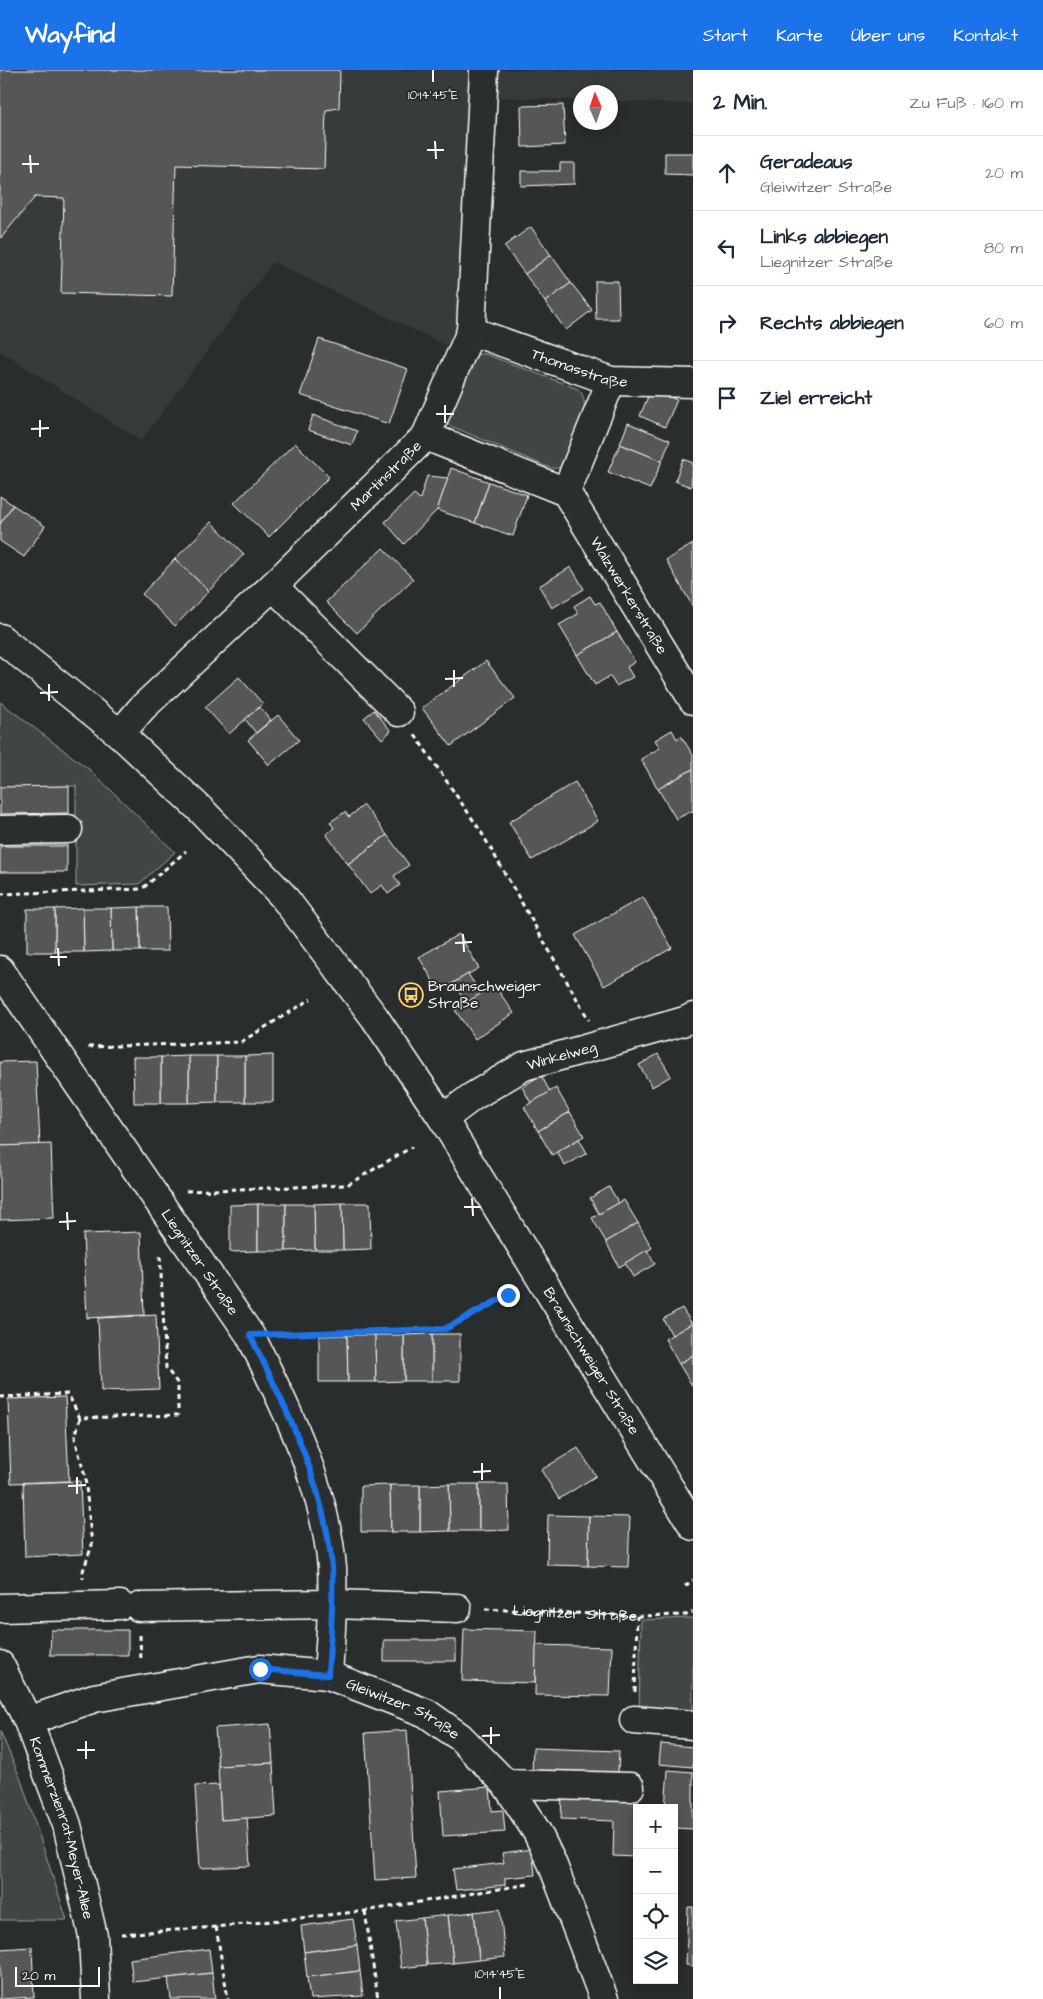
<!DOCTYPE html>
<html lang="de">
<head>
<meta charset="utf-8">
<style>
  body { margin:0; font-family:"Architects Daughter",sans-serif; background:#f6f6f7; color:#1f2937 }
  .controls { position:absolute; right:15px; bottom:15px; display:grid; overflow:hidden; border-radius:0px; box-shadow:0 2px 12px #0003 }
  .controls button { width:45px; height:45px; display:grid; place-items:center; padding:0; border:0; border-bottom:1px solid #e0e1e3; background:#fff; color:#1f2937; font:25px sans-serif }
  .compass { position:absolute; left:573px; top:15px; width:45px; height:45px; border-radius:50%; background:#fff; box-shadow:0 2px 12px #0003; rotate:358deg }
  .scale { position:absolute; left:15px; bottom:12px; width:85px; box-sizing:border-box; padding-left:5px; border:2px solid #fff; border-top:0; font-size:14px; line-height:18px; white-space:nowrap; color:#fff; -webkit-text-stroke:4px #2a2d2e; paint-order:stroke }
  .stop { position:absolute; width:15px; height:15px; margin:-11px; border:4px solid #1a73e8; border-radius:50%; background:#fff }
  .stop.end { background:#1a73e8; border-color:#fff; box-shadow:0 1px 5px #0008 }
  .list { margin:0; padding:0; list-style:none }
  h2 { display:flex; justify-content:space-between; align-items:center; height:65px; margin:0; padding:0 20px; font-size:21px }
  h2 small { font-size:16px; font-weight:400; color:#747a83 }
  .list li { display:grid; grid-template-columns:32px 1fr auto; gap:15px; align-items:center; box-sizing:border-box; height:75px; padding:0 20px; border-top:1px solid #e0e1e3 }
  .list b { display:block; font-size:19px; white-space:nowrap }
  .list p { margin:0; font-size:16px; white-space:nowrap; color:#747a83 }
  .list em { font-size:16px; font-style:normal; color:#747a83 }
  .icon { flex:none; width:28px; height:28px; fill:none; stroke:currentColor; stroke-width:2; stroke-linecap:round; stroke-linejoin:round }
  .map { position:relative; flex:none; width:693px; height:1929px; overflow:hidden }
  header { display:flex; align-items:center; gap:30px; box-sizing:border-box; height:70px; padding:0 25px; background:#1a73e8; color:#fff }
  header strong { font-size:24px }
  nav { display:flex; gap:28px; margin-inline-start:auto; font-size:18px }
  main { display:flex }
  aside { flex:1; background:#fff }
  .map>svg:first-child { display:block }
  .built { fill:#373a3b }
  .green { fill:#414445; stroke:#a0a2a2 }
  .building { fill:#555758; stroke:#fff }
  .lines { fill:none; stroke-linecap:round; stroke-linejoin:round }
  .minor-casing { stroke:#fff; stroke-width:31 }
  .path { stroke:#fff; stroke-width:3; stroke-dasharray:5 4; stroke-linecap:butt }
  .minor { stroke:#2a2d2e; stroke-width:28 }
  .route { stroke:#1a73e8; stroke-width:6 }
  .ticks { fill:none; stroke:#fff; stroke-width:2 }
  .labels { text-anchor:middle; dominant-baseline:central; stroke-width:4; stroke-linejoin:round; paint-order:stroke }
  .street-label { font-size:15px; fill:#fff; stroke:#2a2d2e }
  .poi-label { font-size:15px; fill:#fff; stroke:#2a2d2e; text-anchor:start }
  .ticks-label { font-size:12px; text-anchor:middle; fill:#fff; stroke:#2a2d2e; stroke-width:4; stroke-linejoin:round; paint-order:stroke }
</style>
</head>
<body>
<header>
<strong>Wayfind</strong>
<nav><a>Start</a><a>Karte</a><a>Über uns</a><a>Kontakt</a></nav>
</header>
<main>
<div class="map">
<svg width="693" height="1929" viewBox="0 0 693 1929">
  <rect width="100%" height="100%" fill="#2a2d2e"/>
  <filter id="ink" filterUnits="userSpaceOnUse"><feTurbulence type="fractalNoise" baseFrequency=".02" numOctaves="2"/><feDisplacementMap in="SourceGraphic" scale="10" xChannelSelector="R" yChannelSelector="G"/><feConvolveMatrix kernelMatrix="1 2 1 2 8 2 1 2 1" color-interpolation-filters="sRGB"/></filter>
  <g filter="url(#ink)">
    <path class="built" d="M 0,0 L 693,0 L 693,34 L 611,31 L 610,22 L 580,22 L 580,30 L 469,26 L 456,255 L 447,276 L 273,192 L 141,371 L 0,281 Z"/>
    <g class="green">
      <path d="M 479,284 L 485,284 L 578,319 C 583,324 585,330 584,337 C 584,347 568,392 560,397 C 555,400 550,397 545,396 L 446,354 L 469,293 L 473,287 Z"/>
      <path d="M 0,632 L 90,700 L 175,782 L 139,814 L 76,816 L 76,716 L 0,717 Z"/>
      <path d="M 693,1548 L 693,1646 L 639,1642 L 641,1550 Z"/>
      <path d="M 0,1661 L 21,1710 L 67,1850 L 0,1850 Z"/>
    </g>
    <g class="building">
      <path d="M 0,0 L 340,0 L 339,38 L 326,40 L 324,99 L 176,95 L 172,226 L 61,223 L 64,128 L 35,127 L 0,169 Z"/>
      <path d="M 563,35 L 565,75 L 522,77 L 521,36 Z"/>
      <path d="M 665,83 L 693,83 L 693,105 L 665,104 Z"/>
      <path d="M 560,93 L 574,93 L 574,114 L 521,116 L 521,101 L 560,101 Z"/>
      <path d="M 531,157 L 551,185 L 525,204 L 504,176 Z"/>
      <path d="M 551,185 L 571,213 L 545,232 L 525,204 Z"/>
      <path d="M 595,211 L 618,211 L 619,249 L 596,249 Z"/>
      <path d="M 571,213 L 592,240 L 566,260 L 545,232 Z"/>
      <path d="M 319,269 L 408,299 L 389,354 L 300,325 Z"/>
      <path d="M 651,319 L 677,330 L 665,357 L 640,346 Z"/>
      <path d="M 313,345 L 357,361 L 352,375 L 308,360 Z"/>
      <path d="M 628,353 L 670,370 L 662,391 L 620,374 Z"/>
      <path d="M 295,373 L 329,407 L 269,467 L 234,433 Z"/>
      <path d="M 620,374 L 662,391 L 650,419 L 608,402 Z"/>
      <path d="M 683,389 L 693,393 L 691,417 L 675,411 Z"/>
      <path d="M 451,398 L 489,412 L 475,453 L 437,440 Z"/>
      <path d="M 427,406 L 448,408 L 437,440 L 404,474 L 385,452 L 414,424 L 420,429 Z"/>
      <path d="M 489,412 L 527,425 L 513,466 L 475,453 Z"/>
      <path d="M 0,426 L 13,435 L 0,454 Z"/>
      <path d="M 13,435 L 45,456 L 24,487 L 0,471 L 0,454 Z"/>
      <path d="M 211,452 L 244,484 L 209,521 L 175,489 Z"/>
      <path d="M 693,474 L 693,537 L 666,490 Z"/>
      <path d="M 383,478 L 413,509 L 357,563 L 326,532 Z"/>
      <path d="M 175,489 L 209,521 L 175,556 L 142,524 Z"/>
      <path d="M 571,497 L 584,519 L 552,538 L 539,516 Z"/>
      <path d="M 590,526 L 595,534 L 600,532 L 617,562 L 577,585 L 559,555 L 578,544 L 574,536 Z"/>
      <path d="M 617,562 L 635,592 L 627,597 L 633,607 L 616,616 L 610,606 L 595,615 L 577,585 Z"/>
      <path d="M 486,591 L 515,628 L 451,676 L 422,638 Z"/>
      <path d="M 239,607 L 263,634 L 229,664 L 205,637 Z"/>
      <path d="M 260,637 L 271,650 L 256,663 L 245,649 Z"/>
      <path d="M 374,640 L 391,661 L 382,669 L 364,648 Z"/>
      <path d="M 278,645 L 299,670 L 269,695 L 248,670 Z"/>
      <path d="M 672,660 L 677,669 L 681,666 L 693,685 L 693,699 L 658,719 L 641,689 L 660,678 L 655,670 Z"/>
      <path d="M 693,699 L 693,743 L 692,741 L 676,749 L 658,719 Z"/>
      <path d="M 575,712 L 598,751 L 532,790 L 509,752 Z"/>
      <path d="M 69,716 L 69,743 L 0,744 L 0,717 Z"/>
      <path d="M 364,735 L 387,765 L 348,794 L 326,764 L 334,758 L 330,752 L 345,742 L 349,747 Z"/>
      <path d="M 387,765 L 409,795 L 394,806 L 400,815 L 388,824 L 382,815 L 370,824 L 348,794 Z"/>
      <rect x="0" y="776" width="67" height="26"/>
      <path d="M 643,827 L 672,878 L 604,916 L 575,865 Z"/>
      <path d="M 139,837 L 167,837 L 168,881 L 140,881 Z"/>
      <path d="M 139,837 L 140,881 L 112,881 L 111,838 Z"/>
      <path d="M 83,838 L 111,838 L 112,881 L 84,882 Z"/>
      <path d="M 83,838 L 84,882 L 55,882 L 55,839 Z"/>
      <rect x="27" y="839" width="28" height="43"/>
      <path d="M 459,864 L 479,898 L 439,921 L 419,887 Z"/>
      <path d="M 468,904 L 481,924 L 466,933 L 453,913 Z"/>
      <path d="M 494,915 L 514,943 L 475,969 L 455,940 Z"/>
      <path d="M 658,984 L 671,1006 L 652,1017 L 639,995 Z"/>
      <path d="M 273,985 L 273,1032 L 245,1032 L 245,986 Z"/>
      <path d="M 189,986 L 217,986 L 217,1032 L 189,1033 Z"/>
      <path d="M 189,986 L 189,1033 L 161,1033 L 161,987 Z"/>
      <rect x="217" y="986" width="28" height="46"/>
      <path d="M 133,987 L 161,987 L 161,1033 L 134,1033 Z"/>
      <path d="M 36,991 L 40,1075 L 0,1076 L 0,992 Z"/>
      <path d="M 541,1005 L 550,1022 L 531,1033 L 522,1017 Z"/>
      <path d="M 556,1018 L 570,1042 L 538,1061 L 524,1037 Z"/>
      <path d="M 570,1042 L 584,1066 L 552,1085 L 538,1061 Z"/>
      <path d="M 579,1069 L 587,1083 L 565,1096 L 557,1082 Z"/>
      <path d="M 51,1074 L 54,1148 L 0,1150 L 0,1076 Z"/>
      <path d="M 609,1117 L 619,1133 L 599,1144 L 590,1128 Z"/>
      <path d="M 624,1130 L 638,1153 L 606,1172 L 592,1148 Z"/>
      <path d="M 342,1133 L 370,1133 L 371,1179 L 343,1180 Z"/>
      <path d="M 342,1133 L 343,1180 L 315,1180 L 314,1134 Z"/>
      <path d="M 258,1134 L 258,1181 L 230,1182 L 230,1135 Z"/>
      <rect x="258" y="1134" width="28" height="47"/>
      <path d="M 286,1134 L 314,1134 L 315,1180 L 286,1181 Z"/>
      <path d="M 638,1153 L 652,1178 L 619,1197 L 606,1172 Z"/>
      <path d="M 141,1162 L 144,1245 L 87,1248 L 83,1164 Z"/>
      <path d="M 647,1180 L 655,1194 L 633,1207 L 625,1193 Z"/>
      <path d="M 682,1238 L 692,1254 L 672,1265 L 663,1249 Z"/>
      <path d="M 156,1245 L 159,1319 L 101,1321 L 98,1248 Z"/>
      <path d="M 693,1253 L 693,1285 L 679,1294 L 665,1269 Z"/>
      <rect x="432" y="1264" width="28" height="47"/>
      <path d="M 432,1264 L 432,1311 L 404,1311 L 404,1265 Z"/>
      <path d="M 347,1265 L 348,1312 L 319,1312 L 319,1266 Z"/>
      <path d="M 347,1265 L 375,1265 L 376,1312 L 348,1312 Z"/>
      <path d="M 375,1265 L 404,1265 L 404,1311 L 376,1312 Z"/>
      <path d="M 693,1285 L 693,1317 L 679,1294 Z"/>
      <path d="M 65,1327 L 69,1411 L 11,1413 L 8,1329 Z"/>
      <path d="M 578,1378 L 596,1406 L 559,1429 L 541,1400 Z"/>
      <path d="M 80,1411 L 83,1484 L 25,1487 L 23,1413 Z"/>
      <path d="M 449,1414 L 479,1414 L 479,1461 L 450,1461 Z"/>
      <path d="M 449,1414 L 450,1461 L 420,1462 L 420,1415 Z"/>
      <path d="M 479,1414 L 508,1414 L 509,1460 L 479,1461 Z"/>
      <path d="M 390,1415 L 391,1462 L 361,1462 L 361,1416 Z"/>
      <path d="M 390,1415 L 420,1415 L 420,1462 L 391,1462 Z"/>
      <path d="M 548,1445 L 589,1446 L 588,1496 L 547,1495 Z"/>
      <path d="M 589,1446 L 630,1447 L 628,1497 L 588,1496 Z"/>
      <path d="M 464,1559 L 537,1561 L 535,1613 L 462,1611 Z"/>
      <path d="M 51,1560 L 128,1560 L 128,1585 L 50,1585 Z"/>
      <rect x="384" y="1570" width="72" height="21"/>
      <path d="M 536,1575 L 612,1577 L 610,1626 L 535,1625 Z"/>
      <path d="M 270,1654 L 273,1693 L 218,1696 L 215,1658 Z"/>
      <path d="M 407,1660 L 416,1808 L 375,1810 L 365,1663 Z"/>
      <path d="M 661,1674 L 693,1677 L 693,1697 L 659,1694 Z"/>
      <path d="M 533,1678 L 619,1681 L 618,1704 L 532,1702 Z"/>
      <path d="M 273,1693 L 276,1746 L 221,1750 L 218,1696 Z"/>
      <path d="M 668,1700 L 693,1702 L 693,1759 L 674,1758 L 674,1738 L 665,1738 Z"/>
      <path d="M 219,1715 L 221,1750 L 247,1748 L 250,1796 L 200,1798 L 195,1716 Z"/>
      <path d="M 490,1717 L 492,1741 L 503,1740 L 505,1762 L 443,1766 L 440,1721 Z"/>
      <path d="M 562,1724 L 638,1726 L 636,1787 L 613,1786 L 614,1751 L 561,1749 Z"/>
      <path d="M 532,1779 L 535,1805 L 505,1808 L 505,1815 L 456,1820 L 453,1799 L 504,1793 L 502,1783 Z"/>
      <path d="M 688,1837 L 693,1837 L 693,1896 L 686,1895 Z"/>
      <path d="M 500,1839 L 505,1887 L 479,1890 L 474,1842 Z"/>
      <path d="M 474,1842 L 479,1890 L 453,1893 L 448,1845 Z"/>
      <path d="M 448,1845 L 453,1893 L 427,1895 L 422,1848 Z"/>
      <path d="M 422,1848 L 427,1895 L 401,1898 L 396,1851 Z"/>
      <path d="M 353,1849 L 357,1875 L 304,1882 L 301,1856 Z"/>
      <path d="M 357,1875 L 360,1901 L 307,1907 L 304,1882 Z"/>
      <path d="M 32,1877 L 34,1927 L 0,1929 L 0,1879 Z"/>
      <path d="M 209,1879 L 212,1903 L 133,1912 L 130,1889 Z"/>
      <path d="M 360,1901 L 363,1926 L 310,1929 L 307,1907 Z"/>
      <path d="M 212,1903 L 215,1929 L 171,1929 L 168,1908 Z"/>
    </g>
    <g class="lines">
      <g class="minor-casing">
        <g id="minor">
          <path id="s2" d="M 471,261 L 611,311 L 693,313"/>
          <path id="s3" d="M 426,366 L 566,422 L 693,630"/>
          <path d="M 566,422 L 611,311"/>
          <path d="M 273,516 L 399,642"/>
          <path id="s4" d="M 0,568 L 120,664 L 202,741 L 283,826 L 375,948 L 443,1049 L 693,1456"/>
          <path id="s5" d="M 120,664 L 142,638 L 273,516 L 426,366 L 471,261 L 484,0"/>
          <path d="M 0,760 L 68,759"/>
          <path id="s6" d="M 0,900 L 250,1265 C 287,1339 325,1415 332,1498 C 334,1533 330,1570 328,1605"/>
          <path id="s7" d="M 443,1049 L 472,1027 L 524,996 L 685,951 L 693,947"/>
          <path d="M 139,1537 L 332,1534 L 457,1538"/>
          <path d="M 0,1538 L 120,1535"/>
          <path id="s8" d="M 0,1595 L 28,1651 L 67,1755 L 93,1866 L 96,1929"/>
          <path d="M 634,1650 L 693,1655"/>
          <path id="s9" d="M 28,1651 L 94,1628 L 259,1599 L 328,1605 L 426,1643 L 460,1667 L 506,1714 L 537,1762 L 552,1793 L 604,1929"/>
          <path d="M 506,1714 L 630,1717"/>
        </g>
      </g>
      <g class="path">
        <path d="M 415,665 L 480,760 L 589,950"/>
        <path d="M 0,824 L 142,819 L 186,781"/>
        <path d="M 88,977 L 241,972 L 311,929"/>
        <path d="M 186,1121 L 347,1115 L 412,1077"/>
        <path d="M 281,1264 L 445,1259 L 508,1225"/>
        <path d="M 0,1327 L 68,1324 L 80,1348 L 178,1345 L 178,1314 L 166,1298 L 160,1185"/>
        <path d="M 80,1348 L 75,1368 L 85,1407 L 92,1475 L 83,1501 L 83,1509"/>
        <path d="M 685,1516 L 693,1510"/>
        <path id="s1" d="M 485,1539 L 637,1546 L 686,1545 L 693,1542"/>
        <path d="M 140,1565 L 141,1592"/>
        <path d="M 635,1622 L 637,1546"/>
        <path d="M 365,1841 L 378,1929"/>
        <path d="M 216,1857 L 228,1929"/>
        <path d="M 121,1864 L 216,1857 L 365,1841 L 529,1814"/>
      </g>
      <use href="#minor" class="minor"/>
    </g>
  </g>
  <g class="lines" filter="url(#ink)">
    <path class="route" d="M 260,1599 L 328,1605 C 330,1570 334,1533 332,1498 C 325,1415 287,1339 250,1265 L 445,1259 L 508,1225"/>
  </g>
  <path class="ticks" d="M 433,0 L 433,12M 435,71 L 436,89M 427,80 L 444,80M 30,85 L 31,103M 22,94 L 39,94M 445,335 L 445,353M 436,344 L 454,344M 40,350 L 40,367M 31,359 L 49,358M 454,600 L 454,617M 445,609 L 463,608M 49,614 L 49,631M 40,623 L 58,622M 463,864 L 464,882M 455,873 L 472,872M 58,878 L 59,896M 50,887 L 67,887M 472,1128 L 473,1146M 464,1137 L 481,1137M 67,1142 L 68,1160M 59,1152 L 76,1151M 482,1393 L 482,1410M 473,1402 L 491,1401M 77,1407 L 77,1424M 68,1416 L 86,1415M 491,1657 L 491,1674M 482,1666 L 500,1665M 86,1671 L 86,1689M 77,1680 L 95,1680M 500,1917 L 500,1929"/>
  <defs>
    <g id="bus-ring" transform="scale(1.25)"><circle r="9.5" fill="#2a2d2e" stroke="#ffd166" stroke-width="1.5"/><path d="M-5-6H5V4H4V6H2V4H-2V6H-4V4H-5ZM-3.5-4V0h7V-4ZM-3.5 1.2v1.5H-2V1.2ZM2 1.2v1.5H3.5V1.2Z" fill="#ffd166"/></g>
  </defs>
  <g fill-rule="evenodd">
    <use href="#bus-ring" x="411" y="925"/>
  </g>
  <g class="labels">
    <g class="street-label">
      <text stroke="none"><textPath href="#s2" startOffset="115">Thomasstraße</textPath></text>
      <text stroke="none"><textPath href="#s5" startOffset="371">Martinstraße</textPath></text>
      <text stroke="none"><textPath href="#s3" startOffset="272">Walzwerkerstraße</textPath></text>
      <text stroke="none"><textPath href="#s7" startOffset="136">Winkelweg</textPath></text>
      <text stroke="none"><textPath href="#s6" startOffset="354">Liegnitzer Straße</textPath></text>
      <text stroke="none"><textPath href="#s4" startOffset="942">Braunschweiger Straße</textPath></text>
      <text stroke="none"><textPath href="#s1" startOffset="90">Liegnitzer Straße</textPath></text>
      <text stroke="none"><textPath href="#s9" startOffset="389">Gleiwitzer Straße</textPath></text>
      <text stroke="none"><textPath href="#s8" startOffset="175">Kommerzienrat-Meyer-Allee</textPath></text>
    </g>
    <g class="poi-label">
      <text x="428" y="916">Braunschweiger<tspan x="428" dy="17">Straße</tspan></text>
    </g>
  </g>
  <g class="ticks-label">
    <text x="433" y="29">10°14'45"E</text>
    <text x="500" y="1908">10°14'45"E</text>
  </g>
</svg>
<div class="controls">
<button>+</button>
<button>−</button>
<button><svg class="icon" aria-label="locate" viewBox="0 0 24 24"><circle cx="12" cy="12" r="6"/><path d="M12 2v4M12 18v4M2 12h4M18 12h4"/></svg></button>
<button><svg class="icon" aria-label="layers" viewBox="0 0 24 24"><path d="M12 4l9 5-9 5-9-5zM3 14l9 5 9-5"/></svg></button>
</div>
<svg class="compass" viewBox="-18 -18 36 36"><path d="M0-13l5 13h-10z" fill="#e53935"/><path d="M0 13l5-13h-10z" fill="#747a83"/></svg>
<div class="scale">20 m</div>
<div class="stop" style="left:260px;top:1599px"></div>
<div class="stop end" style="left:508px;top:1225px"></div>
</div>
<aside>
<h2>2 Min.<small>Zu Fuß · 160 m</small></h2>
<ul class="list">
<li><svg class="icon" aria-label="ahead" viewBox="0 0 24 24"><path d="M12 20V5M6 11l6-6 6 6"/></svg><div><b>Geradeaus</b><p>Gleiwitzer Straße</p></div><em>20 m</em></li>
<li><svg class="icon" aria-label="left" viewBox="0 0 24 24"><path d="M17 20v-9H6M10 6l-5 5 5 5"/></svg><div><b>Links abbiegen</b><p>Liegnitzer Straße</p></div><em>80 m</em></li>
<li><svg class="icon" aria-label="right" viewBox="0 0 24 24"><path d="M7 20v-9h11M14 6l5 5-5 5"/></svg><div><b>Rechts abbiegen</b></div><em>60 m</em></li>
<li><svg class="icon" aria-label="arrive" viewBox="0 0 24 24"><path d="M6 21V4h12l-3 4 3 4H6"/></svg><div><b>Ziel erreicht</b></div></li>
</ul>
</aside>
</main>
</body>
</html>
